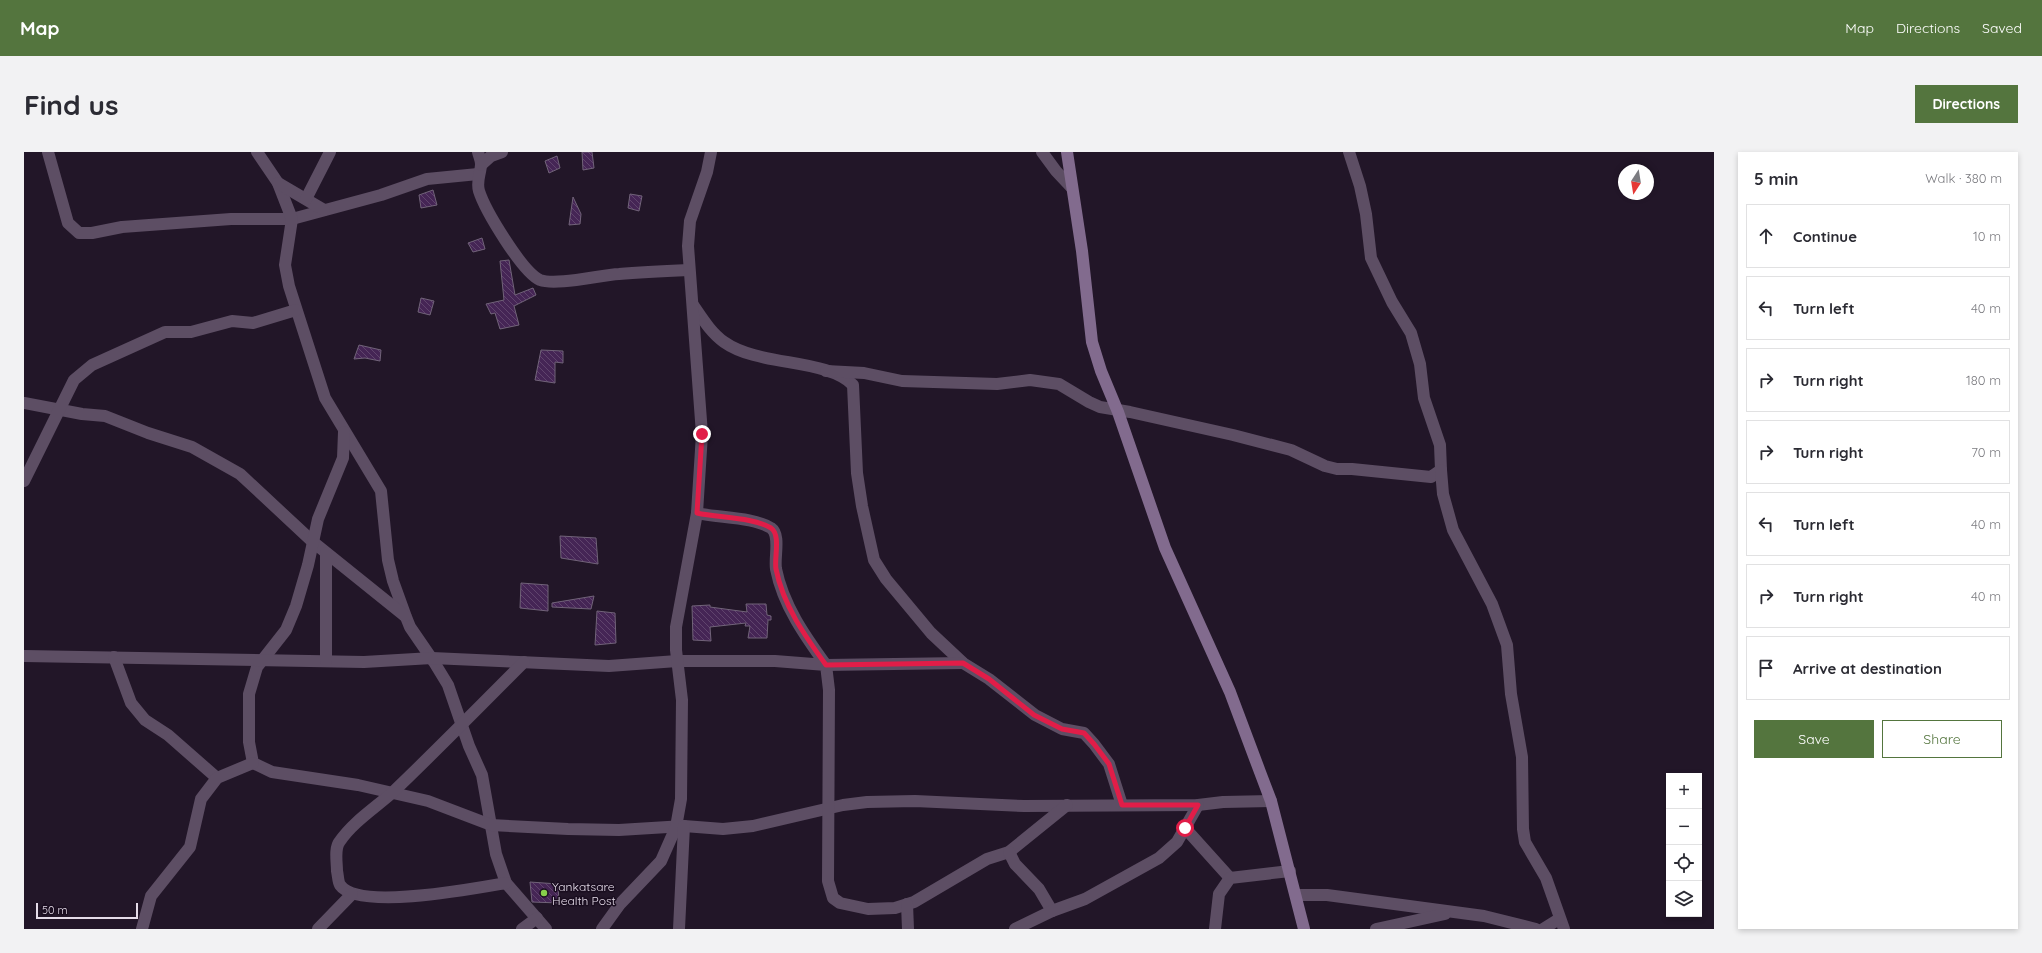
<!DOCTYPE html>
<html lang="en">
<head>
<meta charset="utf-8">
<style>
  body { margin:0; font-family:Quicksand,sans-serif; background:#f2f2f3; color:#2b2b33 }
  .controls { position:absolute; right:12px; bottom:12px; display:grid; overflow:hidden; border-radius:0px; box-shadow:0 2px 6px #0003 }
  .controls button { width:36px; height:36px; display:grid; place-items:center; padding:0; border:0; border-bottom:1px solid #e1e1e2; background:#fff; color:#2b2b33; font:20px sans-serif }
  .compass { position:absolute; left:1594px; top:12px; width:36px; height:36px; border-radius:50%; background:#fff; box-shadow:0 2px 6px #0003; rotate:192deg }
  .scale { position:absolute; left:12px; bottom:10px; width:102px; box-sizing:border-box; padding-left:4px; border:2px solid #e5dce9; border-top:0; font-size:11px; line-height:14px; white-space:nowrap; color:#e5dce9; -webkit-text-stroke:3px #190d1f; paint-order:stroke }
  .stop { position:absolute; width:12px; height:12px; margin:-9px; border:3px solid #e11d48; border-radius:50%; background:#fff }
  .stop.end { background:#e11d48; border-color:#fff; box-shadow:0 1px 4px #0008 }
  .list { margin:0; padding:0; list-style:none }
  h2 { display:flex; justify-content:space-between; align-items:center; height:52px; margin:0; padding:0 16px; font-size:17px }
  h2 small { font-size:13px; font-weight:400; color:#7c7c81 }
  .list li { display:grid; grid-template-columns:26px 1fr auto; gap:12px; align-items:center; box-sizing:border-box; height:64px; margin:0 8px 8px; padding:0 8px; border:1px solid #e1e1e2; border-radius:0px }
  .list b { display:block; font-size:15px; white-space:nowrap }
  .list em { font-size:13px; font-style:normal; color:#7c7c81 }
  .actions { display:flex; gap:8px; padding:12px 16px }
  .actions a { flex:1; padding:9px 0; border:1px solid #54753e; border-radius:0px; text-align:center; font-size:14px; color:#54753e }
  .actions .main { background:#54753e; color:#fff }
  .icon { flex:none; width:22px; height:22px; fill:none; stroke:currentColor; stroke-width:2; stroke-linecap:round; stroke-linejoin:round }
  .map { position:relative; flex:none; width:1690px; height:777px; overflow:hidden; border-radius:0px }
  header { display:flex; align-items:center; gap:24px; box-sizing:border-box; height:56px; padding:0 20px; background:#54753e; color:#fff }
  header strong { font-size:19px }
  nav { display:flex; gap:22px; margin-inline-start:auto; font-size:14px }
  .intro { display:flex; align-items:center; justify-content:space-between; box-sizing:border-box; height:96px; padding:0 24px }
  h1 { margin:0; font-size:28px }
  .button { padding:10px 18px; border-radius:0px; background:#54753e; color:#fff; font-size:14px; font-weight:700 }
  main { display:flex; gap:24px; padding:0 24px }
  aside { flex:1; background:#fff; border-radius:0px; box-shadow:0 2px 6px #0003 }
  .map>svg:first-child { display:block }
  .building { fill:url(#building-back-hatch); stroke:#716379 }
  .lines { fill:none; stroke-linecap:round; stroke-linejoin:round }
  .street { stroke:#5d4e64; stroke-width:12 }
  .secondary { stroke:#826b8e; stroke-width:12 }
  .route { stroke:#e11d48; stroke-width:5 }
  .poi-dot { fill:#87cf4b; stroke:#190d1f; stroke-width:1.5 }
  .labels { text-anchor:middle; dominant-baseline:central; stroke-width:3; stroke-linejoin:round; paint-order:stroke }
  .poi-label { font-size:12px; fill:#e5dce9; stroke:#190d1f; text-anchor:start }
</style>
</head>
<body>
<header>
<strong>Map</strong>
<nav><a>Map</a><a>Directions</a><a>Saved</a></nav>
</header>
<div class="intro"><h1>Find us</h1><a class="button">Directions</a></div>
<main>
<div class="map">
<svg width="1690" height="777" viewBox="0 0 1690 777">
  <defs>
    <pattern id="building-back-hatch" width="6" height="6" patternUnits="userSpaceOnUse"><rect width="6" height="6" fill="#452555"/><path d="M-1 5l2 2M0 0l6 6M5-1l2 2" fill="none" stroke="#60446d"/></pattern>
  </defs>
  <rect width="100%" height="100%" fill="#221628"/>
  <g class="building">
    <path d="M 558,0 L 568,0 L 570,16 L 559,18 Z"/>
    <path d="M 533,4 L 536,16 L 525,21 L 521,9 Z"/>
    <path d="M 409,38 L 413,53 L 397,56 L 395,43 Z"/>
    <path d="M 606,42 L 618,44 L 615,59 L 604,56 Z"/>
    <path d="M 549,45 L 557,62 L 556,72 L 545,73 Z"/>
    <path d="M 458,86 L 461,97 L 449,100 L 444,91 Z"/>
    <path d="M 485,108 L 491,143 L 509,136 L 512,143 L 490,154 L 495,173 L 476,177 L 471,161 L 467,162 L 462,152 L 480,148 L 476,109 Z"/>
    <path d="M 397,146 L 410,149 L 406,163 L 394,160 Z"/>
    <path d="M 335,193 L 357,198 L 356,209 L 341,206 L 330,207 Z"/>
    <path d="M 517,198 L 539,199 L 539,211 L 531,210 L 531,231 L 511,228 Z"/>
    <path d="M 536,384 L 572,386 L 574,412 L 537,406 Z"/>
    <path d="M 497,431 L 524,433 L 524,459 L 496,456 Z"/>
    <path d="M 570,444 L 567,457 L 528,455 L 528,451 Z"/>
    <path d="M 722,452 L 742,452 L 743,463 L 747,464 L 747,468 L 744,468 L 743,486 L 724,486 L 726,474 L 721,474 L 722,471 L 686,475 L 687,489 L 669,488 L 668,454 L 686,453 L 686,455 L 723,460 Z"/>
    <path d="M 573,459 L 591,461 L 592,491 L 571,493 Z"/>
    <path d="M 506,730 L 534,732 L 535,751 L 508,750 Z"/>
  </g>
  <g class="lines">
    <g class="street">
      <path d="M 24,0 L 44,71 L 55,81 L 68,81 L 98,75 L 207,67 L 268,67 L 357,43 L 403,27 L 454,22"/>
      <path d="M 233,0 L 254,31 L 268,67 L 261,113 L 265,134 L 301,246 L 357,339 L 364,408 L 369,429 L 382,465 L 386,475 L 410,510 L 424,533 L 445,594 L 458,623 L 472,702 L 482,731 L 522,777"/>
      <path d="M 454,0 C 455,4 457,8 457,12 C 457,21 452,29 455,39 C 461,58 498,120 516,128 C 532,134 576,123 595,122 C 618,120 641,119 665,118"/>
      <path d="M 1018,0 L 1032,19 L 1047,35"/>
      <path d="M 457,13 L 467,4 L 478,0"/>
      <path d="M 254,31 L 300,58"/>
      <path d="M 282,47 L 306,0"/>
      <path d="M 669,153 C 678,166 687,181 700,190 C 735,215 803,206 829,233 L 833,321 L 838,354 L 850,408 L 862,427 L 907,481 L 939,511 L 965,527 L 1011,563 L 1038,577 L 1060,581 L 1070,592 L 1085,612 L 1098,653"/>
      <path d="M 802,219 L 840,221 L 878,229 L 973,232 L 1006,228 L 1035,232 L 1065,250 L 1076,255 L 1106,260 L 1209,283 L 1267,298 L 1301,314 L 1313,317 L 1328,317 L 1407,325 L 1417,318 L 1416,293 L 1400,246 L 1396,212 L 1387,181 L 1368,150 L 1347,106 L 1342,62 L 1336,34 L 1325,0"/>
      <path d="M 0,251 L 58,262 L 81,264 L 124,281 L 168,295 L 216,322 L 289,390 L 381,464"/>
      <path d="M 320,280 L 319,306 L 294,367 L 284,413 L 272,454 L 262,478 L 233,515 L 225,542 L 225,590 L 229,611 L 248,620 L 334,633 L 404,649 L 467,673 L 544,677 L 595,678 L 660,674 L 699,677 L 729,674 L 819,653 L 843,650 L 891,649 L 1000,654 L 1174,653 L 1199,650 L 1247,649"/>
      <path d="M 1417,318 L 1419,342 L 1429,378 L 1468,452 L 1483,493 L 1487,542 L 1498,605 L 1499,677 L 1501,690 L 1522,726 L 1540,777"/>
      <path d="M 0,329 L 50,228 L 68,213 L 141,180 L 167,180 L 208,169 L 229,171 L 272,158"/>
      <path d="M 673,361 C 694,366 729,365 747,376 C 757,383 750,405 752,417 C 759,453 781,484 802,513 L 939,511"/>
      <path d="M 0,504 L 340,510 L 408,506 L 585,514 L 653,509 L 751,509 L 802,513 L 805,538 L 804,729 L 809,746 L 816,751 L 844,757 L 871,756 L 890,750 L 963,707 L 985,700 L 1043,653"/>
      <path d="M 90,505 L 107,551 L 121,568 L 144,583 L 193,626"/>
      <path d="M 302,509 L 302,401"/>
      <path d="M 1161,676 L 1206,726"/>
      <path d="M 985,700 L 991,712 L 1015,737 L 1028,759"/>
      <path d="M 482,731 C 453,736 334,759 316,733 C 314,730 314,723 313,719 C 313,710 310,696 316,689 C 329,670 351,656 369,640 C 413,598 456,554 500,510"/>
      <path d="M 1272,743 L 1303,743 L 1460,764 L 1512,777"/>
      <path d="M 883,752 L 884,777"/>
      <path d="M 118,777 L 127,744 L 166,695 L 177,647 L 193,626 L 229,611"/>
      <path d="M 294,777 L 328,742"/>
      <path d="M 498,777 L 513,766"/>
      <path d="M 578,777 L 596,752 L 637,709 L 652,675 L 657,647 L 658,548 L 652,498 L 652,475 L 673,361 L 678,282 L 664,94 L 666,69 L 683,20 L 687,0"/>
      <path d="M 655,777 L 660,674"/>
      <path d="M 991,777 L 1028,759 L 1061,747 L 1135,706 L 1153,690 L 1174,653"/>
      <path d="M 1191,777 L 1195,742 L 1206,726 L 1266,719"/>
      <path d="M 1352,777 L 1421,762"/>
      <path d="M 1519,777 L 1535,767"/>
    </g>
    <path class="secondary" d="M 1043,0 L 1058,99 L 1068,190 L 1077,219 L 1094,260 L 1141,396 L 1206,540 L 1236,620 L 1247,649 L 1280,777"/>
  </g>
  <g class="lines">
    <path class="route" d="M 678,282 L 673,361 C 694,366 729,365 747,376 C 757,383 750,406 752,417 C 759,453 781,484 802,513 L 939,511 L 965,527 L 1010,563 L 1038,577 L 1060,581 L 1070,592 L 1085,612 L 1098,653 L 1174,653 L 1161,676"/>
  </g>
  <circle class="poi-dot" cx="520" cy="741" r="4"/>
  <g class="labels">
    <g class="poi-label">
      <text x="528" y="734">Yankatsare<tspan x="528" dy="14">Health Post</tspan></text>
    </g>
  </g>
</svg>
<div class="controls">
<button>+</button>
<button>−</button>
<button><svg class="icon" aria-label="locate" viewBox="0 0 24 24"><circle cx="12" cy="12" r="6"/><path d="M12 2v4M12 18v4M2 12h4M18 12h4"/></svg></button>
<button><svg class="icon" aria-label="layers" viewBox="0 0 24 24"><path d="M12 4l9 5-9 5-9-5zM3 14l9 5 9-5"/></svg></button>
</div>
<svg class="compass" viewBox="-18 -18 36 36"><path d="M0-13l5 13h-10z" fill="#e53935"/><path d="M0 13l5-13h-10z" fill="#7c7c81"/></svg>
<div class="scale">50 m</div>
<div class="stop" style="left:1161px;top:676px"></div>
<div class="stop end" style="left:678px;top:282px"></div>
</div>
<aside>
<h2>5 min<small>Walk · 380 m</small></h2>
<ul class="list">
<li><svg class="icon" aria-label="ahead" viewBox="0 0 24 24"><path d="M12 20V5M6 11l6-6 6 6"/></svg><div><b>Continue</b></div><em>10 m</em></li>
<li><svg class="icon" aria-label="left" viewBox="0 0 24 24"><path d="M17 20v-9H6M10 6l-5 5 5 5"/></svg><div><b>Turn left</b></div><em>40 m</em></li>
<li><svg class="icon" aria-label="right" viewBox="0 0 24 24"><path d="M7 20v-9h11M14 6l5 5-5 5"/></svg><div><b>Turn right</b></div><em>180 m</em></li>
<li><svg class="icon" aria-label="right" viewBox="0 0 24 24"><path d="M7 20v-9h11M14 6l5 5-5 5"/></svg><div><b>Turn right</b></div><em>70 m</em></li>
<li><svg class="icon" aria-label="left" viewBox="0 0 24 24"><path d="M17 20v-9H6M10 6l-5 5 5 5"/></svg><div><b>Turn left</b></div><em>40 m</em></li>
<li><svg class="icon" aria-label="right" viewBox="0 0 24 24"><path d="M7 20v-9h11M14 6l5 5-5 5"/></svg><div><b>Turn right</b></div><em>40 m</em></li>
<li><svg class="icon" aria-label="arrive" viewBox="0 0 24 24"><path d="M6 21V4h12l-3 4 3 4H6"/></svg><div><b>Arrive at destination</b></div></li>
</ul>
<div class="actions"><a class="main">Save</a><a>Share</a></div>
</aside>
</main>
</body>
</html>
